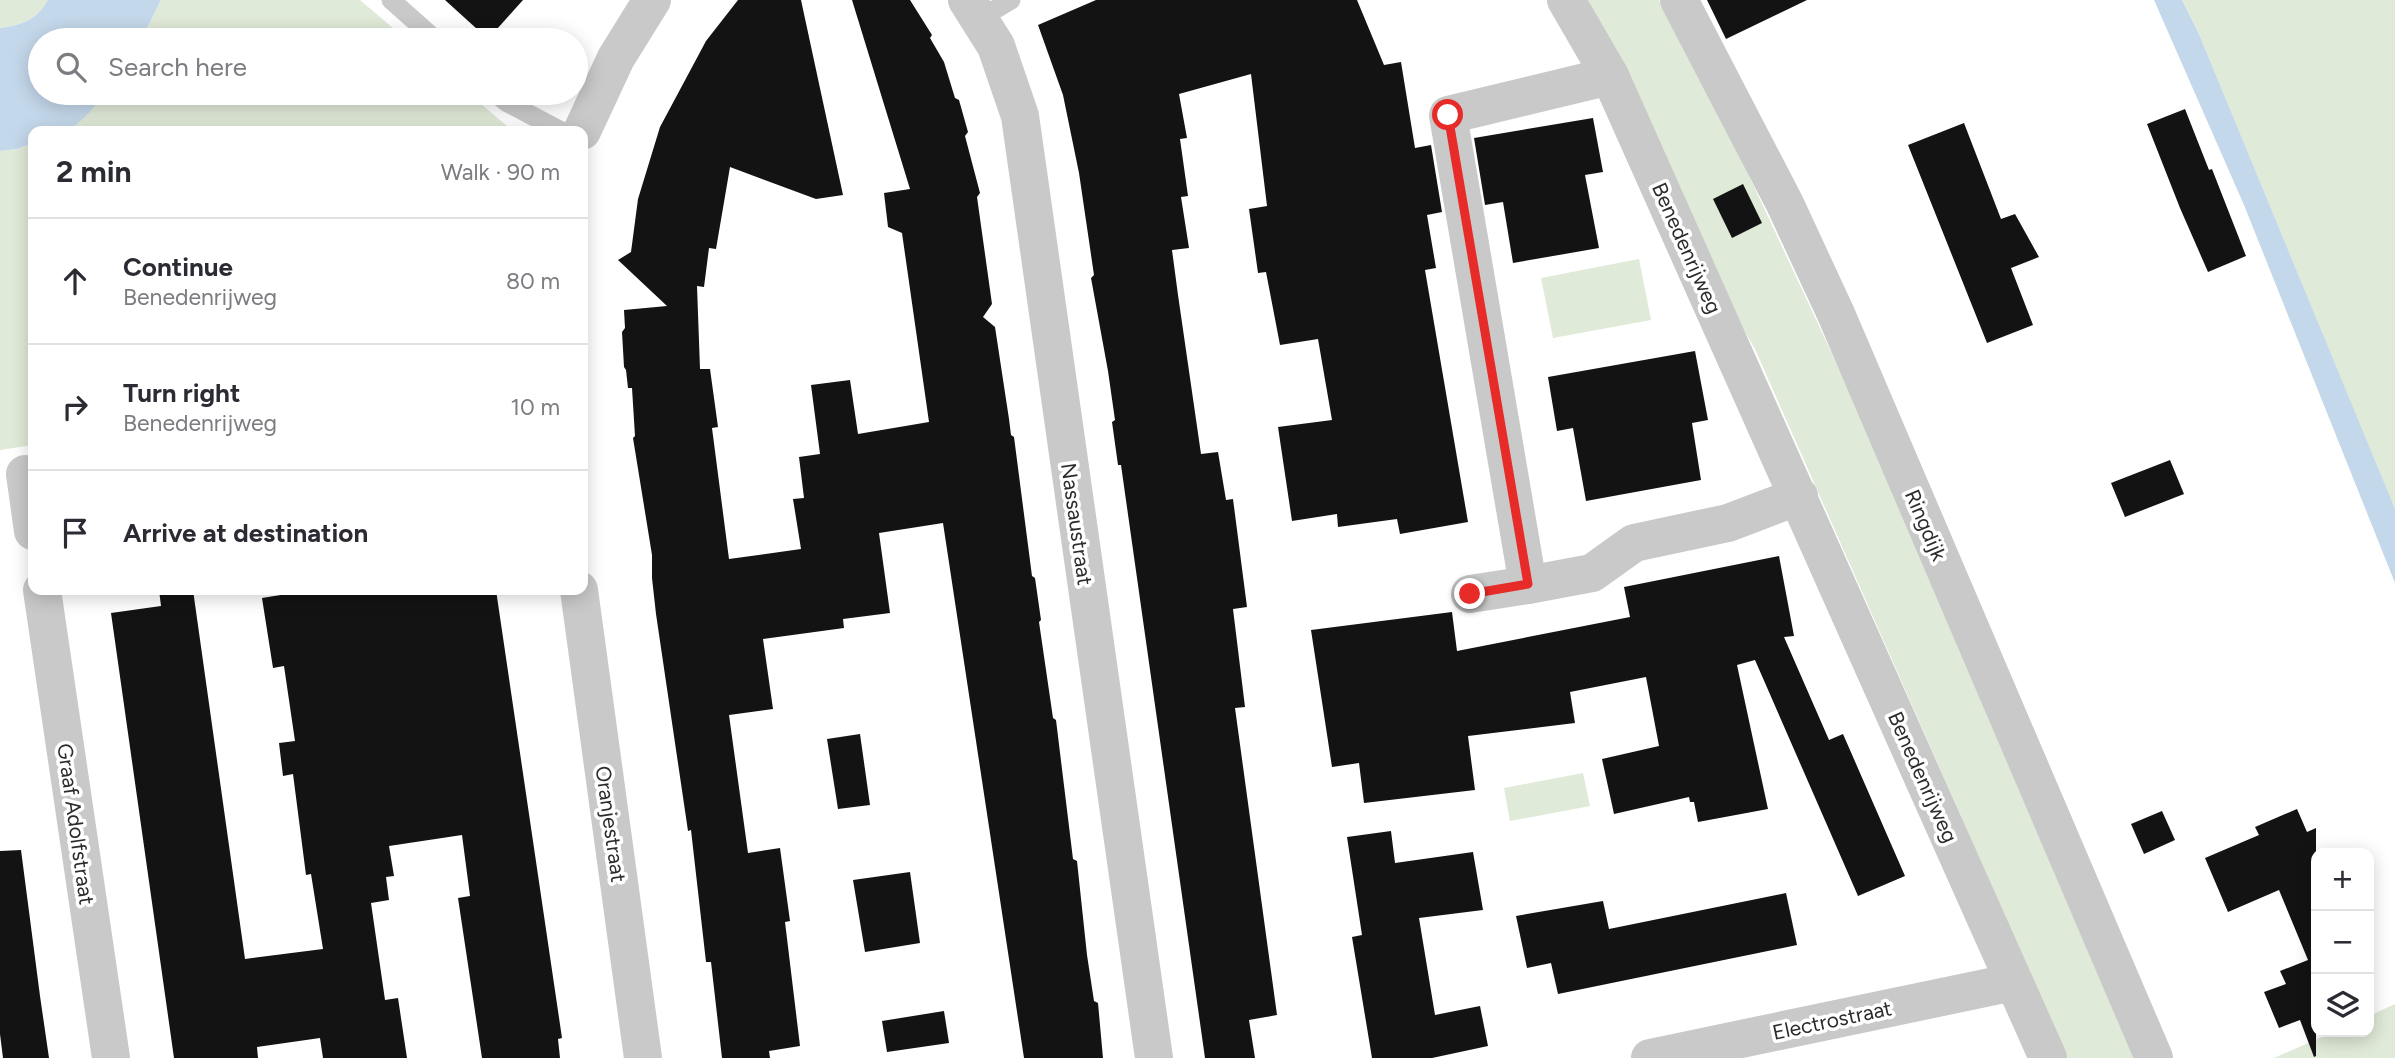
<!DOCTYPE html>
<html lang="en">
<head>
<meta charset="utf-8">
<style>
  body { margin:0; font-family:Figtree,sans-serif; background:#f7f7f7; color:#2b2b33 }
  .controls { position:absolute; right:21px; bottom:21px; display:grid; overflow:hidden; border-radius:14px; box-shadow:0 4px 18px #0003 }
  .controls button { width:63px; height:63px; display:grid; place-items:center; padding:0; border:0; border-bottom:2px solid #e1e1e2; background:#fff; color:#2b2b33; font:35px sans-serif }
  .stop { position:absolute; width:21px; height:21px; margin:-16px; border:5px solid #e72b29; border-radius:50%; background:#fff }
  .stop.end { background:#e72b29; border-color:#fff; box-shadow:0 2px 7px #0008 }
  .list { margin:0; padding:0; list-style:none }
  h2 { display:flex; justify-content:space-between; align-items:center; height:91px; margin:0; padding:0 28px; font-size:30px }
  h2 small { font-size:23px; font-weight:400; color:#7c7c81 }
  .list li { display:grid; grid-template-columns:46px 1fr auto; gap:21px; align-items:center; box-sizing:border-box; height:126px; padding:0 28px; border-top:2px solid #e1e1e2 }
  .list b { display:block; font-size:26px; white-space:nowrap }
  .list p { margin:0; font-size:23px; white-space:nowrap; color:#7c7c81 }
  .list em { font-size:23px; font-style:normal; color:#7c7c81 }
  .icon { flex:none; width:38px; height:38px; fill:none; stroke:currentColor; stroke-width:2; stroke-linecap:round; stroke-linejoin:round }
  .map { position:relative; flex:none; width:2395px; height:1058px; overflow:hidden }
  .search { position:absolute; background:#fff; box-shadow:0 4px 18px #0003; left:28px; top:28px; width:560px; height:77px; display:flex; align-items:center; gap:18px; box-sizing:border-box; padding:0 24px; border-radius:38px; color:#7c7c81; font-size:26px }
  .panel { position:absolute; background:#fff; box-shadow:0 4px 18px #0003; left:28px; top:126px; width:560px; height:469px; border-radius:14px }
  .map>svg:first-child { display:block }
  .green { fill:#e0ead8 }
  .water { fill:#c4d8eb }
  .building { fill:#131313 }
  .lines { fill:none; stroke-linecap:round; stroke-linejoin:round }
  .lane { stroke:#c9c9c9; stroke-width:19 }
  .street { stroke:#c9c9c9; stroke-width:38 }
  .route { stroke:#e72b29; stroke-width:9 }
  .labels { text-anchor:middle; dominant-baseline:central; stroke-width:7; stroke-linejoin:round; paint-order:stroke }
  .street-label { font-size:21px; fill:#2c2c2c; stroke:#fff }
</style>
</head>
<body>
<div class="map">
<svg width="2395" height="1058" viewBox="0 0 2395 1058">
  <rect width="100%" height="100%" fill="#fff"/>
  <g class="green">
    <path d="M 0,0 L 48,0 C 37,20 22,25 0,28 Z"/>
    <path d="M 161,0 L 360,0 L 407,40 L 141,40 Z"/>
    <path d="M 1588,0 L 1659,0 L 1728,131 L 1848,388 L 2141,1058 L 2064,1058 L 1960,814 L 1755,349 L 1738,320 Z"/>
    <path d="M 2182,0 L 2395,0 L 2395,510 L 2199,34 Z"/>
    <path d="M 104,93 L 468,93 L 513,131 L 63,131 L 82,119 Z"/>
    <path d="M 33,143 L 33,445 L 0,450 L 0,151 L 17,149 Z"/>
    <path d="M 1639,259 L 1651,320 L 1553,338 L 1541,278 Z"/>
    <path d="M 1583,773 L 1590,806 L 1510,821 L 1504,788 Z"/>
    <path d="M 2395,1004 L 2395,1058 L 2274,1058 L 2333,1032 L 2369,1032 L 2369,1016 Z"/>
  </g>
  <g class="water">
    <path d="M 48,0 L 161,0 L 141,40 L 40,40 L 40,93 L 104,93 C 95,106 79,128 62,131 C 53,133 42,131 33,131 L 33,143 L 17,149 L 0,151 L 0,28 C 22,25 37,20 48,0 Z"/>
    <path d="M 2154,0 L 2182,0 L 2199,34 L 2395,509 L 2395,583 L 2244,205 Z"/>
  </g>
  <g class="building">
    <path d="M 445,0 L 523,0 L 488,39 Z"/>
    <path d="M 738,0 L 801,0 L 843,195 L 816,199 L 730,167 L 716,249 L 709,248 L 704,287 L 697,286 L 700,369 L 710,369 L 718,427 L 712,428 L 729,559 L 801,549 L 793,499 L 804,498 L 799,457 L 820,454 L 811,385 L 850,380 L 858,434 L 929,422 L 902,233 L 888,227 L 884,193 L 910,189 L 852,0 L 910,0 L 932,35 L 930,38 L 944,62 L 955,98 L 959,100 L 968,132 L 965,136 L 980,193 L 977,197 L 992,304 L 983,317 L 995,327 L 1009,419 L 1011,435 L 1014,437 L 1032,576 L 1035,578 L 1041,620 L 1039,622 L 1053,718 L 1056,720 L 1073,859 L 1077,861 L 1087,955 L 1094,1001 L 1098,1003 L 1103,1058 L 1024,1058 L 943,523 L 879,533 L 890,613 L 843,619 L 844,628 L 763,639 L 773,709 L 729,715 L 748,853 L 780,848 L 790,921 L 785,922 L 800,1046 L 769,1051 L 770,1058 L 722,1058 L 711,962 L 706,962 L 691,830 L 688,831 L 656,614 L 652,578 L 652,555 L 633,438 L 635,436 L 632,388 L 628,388 L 626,370 L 624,367 L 622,332 L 625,328 L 624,310 L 667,306 L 618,260 L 631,252 L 638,199 L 660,127 L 706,41 Z"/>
    <path d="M 1096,0 L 1357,0 L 1384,65 L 1401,62 L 1415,148 L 1431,145 L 1442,212 L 1427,215 L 1436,268 L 1425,270 L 1468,522 L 1400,534 L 1397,519 L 1338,527 L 1337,514 L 1292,521 L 1278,427 L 1332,420 L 1318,339 L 1280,345 L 1266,272 L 1258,273 L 1249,209 L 1267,206 L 1251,74 L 1179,94 L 1187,138 L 1180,139 L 1188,196 L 1181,197 L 1189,248 L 1172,250 L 1178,295 L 1201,454 L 1218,452 L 1226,500 L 1233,499 L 1247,607 L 1233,609 L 1245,707 L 1235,708 L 1277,1015 L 1249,1020 L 1255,1058 L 1205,1058 L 1121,465 L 1118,465 L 1112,422 L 1115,420 L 1108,371 L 1091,278 L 1094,275 L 1079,173 L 1063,95 L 1038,25 Z"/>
    <path d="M 1707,0 L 1807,0 L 1726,39 Z"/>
    <path d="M 2185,109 L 2209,170 L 2212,169 L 2246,256 L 2208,272 L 2180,208 L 2147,124 Z"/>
    <path d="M 1593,118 L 1603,172 L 1585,175 L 1599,248 L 1513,263 L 1503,202 L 1485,205 L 1474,138 Z"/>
    <path d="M 1964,123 L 2001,219 L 2015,214 L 2039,257 L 2011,268 L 2033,325 L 1987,343 L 1908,145 Z"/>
    <path d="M 1743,184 L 1762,223 L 1732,238 L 1713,199 Z"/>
    <path d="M 1695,351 L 1708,420 L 1692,423 L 1701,480 L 1586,501 L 1573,428 L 1557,431 L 1548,377 Z"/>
    <path d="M 2170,460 L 2184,494 L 2125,517 L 2111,483 Z"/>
    <path d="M 1779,556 L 1794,636 L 1784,637 L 1829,740 L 1843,734 L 1905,876 L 1858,896 L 1755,660 L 1737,665 L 1768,809 L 1698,822 L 1694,802 L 1690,802 L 1689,797 L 1614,814 L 1602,759 L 1659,746 L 1646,677 L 1570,692 L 1575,723 L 1468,736 L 1475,790 L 1364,803 L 1359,763 L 1332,767 L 1311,630 L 1452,612 L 1457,651 L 1630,617 L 1624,587 Z"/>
    <path d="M 159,590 L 193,590 L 245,959 L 323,949 L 311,874 L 306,875 L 293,774 L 283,776 L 279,743 L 295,741 L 284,666 L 273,668 L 262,598 L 312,590 L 496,590 L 562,1038 L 558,1039 L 560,1058 L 482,1058 L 458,898 L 470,896 L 462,835 L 389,846 L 394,876 L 386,877 L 389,900 L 371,903 L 385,1000 L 398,998 L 407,1058 L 323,1058 L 320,1038 L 257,1047 L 258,1058 L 174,1058 L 111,613 L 161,606 Z"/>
    <path d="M 860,734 L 870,805 L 838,809 L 827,739 Z"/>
    <path d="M 2297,809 L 2307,832 L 2316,828 L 2316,1056 L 2314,1057 L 2300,1020 L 2279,1028 L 2264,992 L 2286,984 L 2280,971 L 2308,960 L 2279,890 L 2228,912 L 2205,858 L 2259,835 L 2255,827 Z"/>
    <path d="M 2162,811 L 2175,840 L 2144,854 L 2131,824 Z"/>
    <path d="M 1391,831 L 1395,863 L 1473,852 L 1483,910 L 1419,918 L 1435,1015 L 1480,1006 L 1488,1046 L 1432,1058 L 1372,1058 L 1352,937 L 1362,935 L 1347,837 Z"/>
    <path d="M 21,850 L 40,996 L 49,1058 L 3,1058 L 0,1034 L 0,851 Z"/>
    <path d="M 910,872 L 920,943 L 865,952 L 853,880 Z"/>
    <path d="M 1786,893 L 1797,945 L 1558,994 L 1551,963 L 1527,968 L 1516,916 L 1603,901 L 1609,929 Z"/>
    <path d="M 944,1011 L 949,1043 L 887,1052 L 882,1021 Z"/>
  </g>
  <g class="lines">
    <g class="lane">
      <path d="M 391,0 L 436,40"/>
      <path d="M 979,19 L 1011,0"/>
      <path d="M 495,93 L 506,102 L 561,131"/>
    </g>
    <g class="street">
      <path d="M 967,0 L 996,46 L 1020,116 L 1154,1058"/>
      <path d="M 1566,0 L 1610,76 L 2048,1058"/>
      <path d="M 1679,0 L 1785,204 L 1836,314 L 2154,1058"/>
      <path d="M 1610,76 L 1448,115 L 1528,585 L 1592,573 L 1634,543 L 1728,523 L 1799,496"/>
      <path d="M 582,131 L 616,58 L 652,0"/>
      <path d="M 25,474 L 33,531"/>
      <path d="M 42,590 L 111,1058"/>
      <path d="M 579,590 L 643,1058"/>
      <path d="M 1470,594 L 1528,585"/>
      <path d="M 1650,1058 L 2014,982"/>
    </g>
  </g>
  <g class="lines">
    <path class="route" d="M 1448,115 L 1528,584 L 1470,594"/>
  </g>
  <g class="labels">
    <g class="street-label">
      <text transform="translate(1687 248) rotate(66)">Benedenrijweg</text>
      <text transform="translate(1077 524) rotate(82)">Nassaustraat</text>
      <text transform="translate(1926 525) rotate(67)">Ringdijk</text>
      <text transform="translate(1923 777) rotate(66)">Benedenrijweg</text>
      <text transform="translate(76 824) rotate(82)">Graaf Adolfstraat</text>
      <text transform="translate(611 824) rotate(82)">Oranjestraat</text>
      <text transform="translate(1832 1020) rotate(-12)">Electrostraat</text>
    </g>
  </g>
</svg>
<div class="controls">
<button>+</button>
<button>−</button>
<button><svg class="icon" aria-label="layers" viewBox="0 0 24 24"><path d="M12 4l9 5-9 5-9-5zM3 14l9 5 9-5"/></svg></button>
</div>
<div class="stop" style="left:1448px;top:115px"></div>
<div class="stop end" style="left:1470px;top:594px"></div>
<div class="search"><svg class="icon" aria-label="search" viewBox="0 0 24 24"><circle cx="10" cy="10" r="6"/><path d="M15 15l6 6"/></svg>Search here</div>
<section class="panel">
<h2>2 min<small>Walk · 90 m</small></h2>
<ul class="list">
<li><svg class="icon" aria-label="ahead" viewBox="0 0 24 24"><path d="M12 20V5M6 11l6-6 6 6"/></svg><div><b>Continue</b><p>Benedenrijweg</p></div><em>80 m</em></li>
<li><svg class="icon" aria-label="right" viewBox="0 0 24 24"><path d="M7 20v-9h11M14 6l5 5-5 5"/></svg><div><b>Turn right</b><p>Benedenrijweg</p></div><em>10 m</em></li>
<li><svg class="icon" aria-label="arrive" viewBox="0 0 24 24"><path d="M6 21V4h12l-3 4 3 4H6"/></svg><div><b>Arrive at destination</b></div></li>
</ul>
</section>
</div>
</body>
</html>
